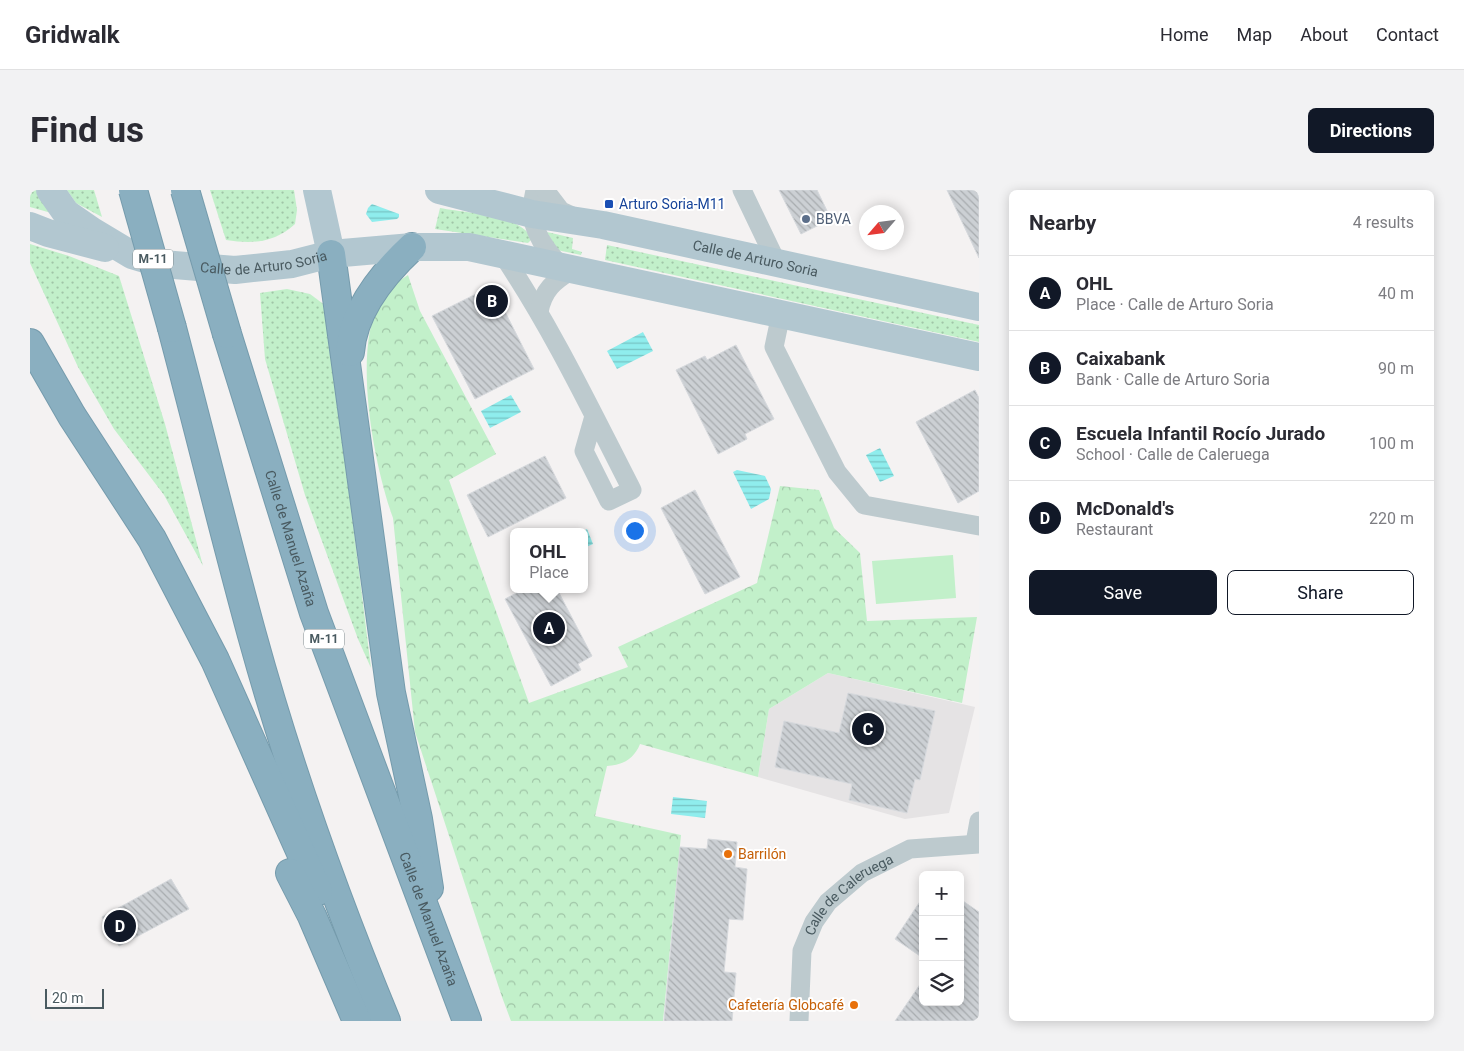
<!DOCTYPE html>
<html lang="en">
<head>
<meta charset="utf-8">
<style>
  body { margin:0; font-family:Roboto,sans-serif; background:#f2f2f3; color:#2b2b33 }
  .controls { position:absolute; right:15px; bottom:15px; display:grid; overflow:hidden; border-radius:8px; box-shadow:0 2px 12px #0003 }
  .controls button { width:45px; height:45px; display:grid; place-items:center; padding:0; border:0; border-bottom:1px solid #e1e1e2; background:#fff; color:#2b2b33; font:25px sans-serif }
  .compass { position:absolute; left:829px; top:15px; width:45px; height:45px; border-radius:50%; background:#fff; box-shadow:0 2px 12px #0003; rotate:242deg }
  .scale { position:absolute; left:15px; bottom:12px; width:59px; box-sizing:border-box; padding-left:5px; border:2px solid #495a60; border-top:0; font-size:14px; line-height:18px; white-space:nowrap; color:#495a60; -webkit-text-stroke:4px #fff; paint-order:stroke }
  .you { position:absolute; left:604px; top:340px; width:18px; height:18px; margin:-12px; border:4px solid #fff; border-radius:50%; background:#1a73e8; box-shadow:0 0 0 8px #1a73e833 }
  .badge { display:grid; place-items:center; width:32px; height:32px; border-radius:50%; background:#111827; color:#fff; font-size:16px; font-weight:700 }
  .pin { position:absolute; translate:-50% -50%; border:2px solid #fff; box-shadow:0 1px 5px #0006 }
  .popup { position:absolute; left:480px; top:338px; width:78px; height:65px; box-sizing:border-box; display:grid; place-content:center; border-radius:8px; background:#fff; filter:drop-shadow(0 1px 4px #0005); font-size:16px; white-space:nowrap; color:#7c7c81 }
  .popup b { font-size:19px; color:#2b2b33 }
  .popup::after { content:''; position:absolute; left:50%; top:100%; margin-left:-10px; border:10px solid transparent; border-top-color:#fff }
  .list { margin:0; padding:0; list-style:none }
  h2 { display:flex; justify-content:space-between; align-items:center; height:65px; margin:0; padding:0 20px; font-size:21px }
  h2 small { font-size:16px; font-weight:400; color:#7c7c81 }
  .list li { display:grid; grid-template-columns:32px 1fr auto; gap:15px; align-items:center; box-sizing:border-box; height:75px; padding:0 20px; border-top:1px solid #e1e1e2 }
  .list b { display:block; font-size:19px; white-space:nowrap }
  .list p { margin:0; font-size:16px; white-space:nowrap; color:#7c7c81 }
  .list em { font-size:16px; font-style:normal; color:#7c7c81 }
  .actions { display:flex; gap:10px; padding:15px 20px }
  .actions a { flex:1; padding:11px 0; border:1px solid #111827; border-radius:8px; text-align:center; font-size:18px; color:#111827 }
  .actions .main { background:#111827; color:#fff }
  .icon { flex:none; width:28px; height:28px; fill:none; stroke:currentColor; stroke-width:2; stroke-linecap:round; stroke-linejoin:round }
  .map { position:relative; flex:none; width:949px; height:831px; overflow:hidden; border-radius:8px }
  header { display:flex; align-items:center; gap:30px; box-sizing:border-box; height:70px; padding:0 25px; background:#fff; border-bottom:1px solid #e1e1e2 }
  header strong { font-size:24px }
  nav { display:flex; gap:28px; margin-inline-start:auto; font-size:18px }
  .intro { display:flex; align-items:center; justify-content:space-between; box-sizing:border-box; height:120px; padding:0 30px }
  h1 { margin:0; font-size:35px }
  .button { padding:12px 22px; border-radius:8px; background:#111827; color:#fff; font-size:18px; font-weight:700 }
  main { display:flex; gap:30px; padding:0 30px }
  aside { flex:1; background:#fff; border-radius:8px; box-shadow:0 2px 12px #0003 }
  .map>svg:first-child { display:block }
  .education { fill:#e5e3e4 }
  .grass { fill:url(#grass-dots) }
  .park { fill:url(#park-crowns) }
  .pitch { fill:#c2f0ca }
  .water { fill:url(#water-rules) }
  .building { fill:url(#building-back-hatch); stroke:#d6d9dd }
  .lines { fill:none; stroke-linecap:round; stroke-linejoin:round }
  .motorway-casing { stroke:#759bac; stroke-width:30 }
  .minor { stroke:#bdcace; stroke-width:19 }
  .primary { stroke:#b2c7d0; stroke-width:28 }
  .motorway { stroke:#8aafc0; stroke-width:28 }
  .motorway-bridge-casing { stroke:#759bac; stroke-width:30; stroke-linecap:butt }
  .motorway-bridge { stroke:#8aafc0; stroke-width:28 }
  .transit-dot { fill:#1a4fb4; stroke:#fff; stroke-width:2 }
  .service-dot { fill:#5c6f8a; stroke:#fff; stroke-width:2 }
  .food-dot { fill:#e8710a; stroke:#fff; stroke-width:2 }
  .labels { text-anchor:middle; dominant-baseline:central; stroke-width:4; stroke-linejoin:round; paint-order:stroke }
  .shield { fill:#fff; stroke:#808c90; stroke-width:1 }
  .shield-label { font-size:12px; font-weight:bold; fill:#495a60 }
  .transit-label { font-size:14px; fill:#164399; stroke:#fff; text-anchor:start }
  .service-label { font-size:14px; fill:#4e5e75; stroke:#fff; text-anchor:start }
  .street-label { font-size:14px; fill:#495a60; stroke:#fff }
  .food-label { font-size:14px; fill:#c56008; stroke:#fff; text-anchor:start }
</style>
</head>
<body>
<header>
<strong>Gridwalk</strong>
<nav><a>Home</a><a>Map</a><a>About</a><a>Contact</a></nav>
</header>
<div class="intro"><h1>Find us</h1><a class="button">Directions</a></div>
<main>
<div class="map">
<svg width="949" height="831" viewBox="0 0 949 831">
  <defs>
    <pattern id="grass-dots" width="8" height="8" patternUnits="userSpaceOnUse" patternTransform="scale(1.25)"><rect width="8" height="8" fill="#c2f0ca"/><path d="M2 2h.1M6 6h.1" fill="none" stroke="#a0c5a7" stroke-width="1.8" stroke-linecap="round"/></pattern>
    <pattern id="park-crowns" width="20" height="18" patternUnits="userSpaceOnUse" patternTransform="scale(1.25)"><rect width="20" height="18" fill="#c2f0ca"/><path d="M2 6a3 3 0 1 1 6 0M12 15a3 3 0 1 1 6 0" fill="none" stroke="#a0c5a7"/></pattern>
    <pattern id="water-rules" width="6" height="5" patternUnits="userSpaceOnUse" patternTransform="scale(1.25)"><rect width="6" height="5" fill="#8feded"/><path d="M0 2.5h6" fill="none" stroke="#77c3c3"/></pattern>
    <pattern id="building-back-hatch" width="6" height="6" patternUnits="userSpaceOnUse" patternTransform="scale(1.25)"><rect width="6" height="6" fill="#ccd0d4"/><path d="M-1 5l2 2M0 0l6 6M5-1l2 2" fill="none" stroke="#a8acaf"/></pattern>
  </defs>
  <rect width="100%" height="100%" fill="#f4f2f2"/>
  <path class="education" d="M 798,483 L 945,517 L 919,623 L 875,629 L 728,587 L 739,519 Z"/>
  <g class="grass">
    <path d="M 0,0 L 11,0 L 32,26 L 0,17 Z"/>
    <path d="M 37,0 L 64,0 L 72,27 L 46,13 Z"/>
    <path d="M 180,0 L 264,0 L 267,20 L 265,34 C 244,53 223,54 196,50 Z"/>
    <path d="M 410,18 C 434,23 491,24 502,49 L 498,53 L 405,39 Z"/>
    <path d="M 517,42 L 543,48 L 542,59 L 552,62 L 551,65 L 527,60 Z"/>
    <path d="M 0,54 L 39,66 L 89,86 L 135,234 L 173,376 L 134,305 L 84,239 L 48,177 L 0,73 Z"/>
    <path d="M 577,55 L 949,135 L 949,152 L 575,70 Z"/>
    <path d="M 257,99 L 280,104 L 296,116 L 341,478 L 328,449 L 275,305 L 235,169 L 230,103 Z"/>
  </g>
  <path class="park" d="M 378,85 L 390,121 L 466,264 L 419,290 L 499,513 L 598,477 L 588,457 L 727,393 L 750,296 L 789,300 L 804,338 L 830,363 L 837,431 L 947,427 L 932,513 L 798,483 L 739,519 L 728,587 L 610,554 C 604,569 593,575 577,576 L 565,626 L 651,645 L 633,831 L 481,831 L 472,807 L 385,542 L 363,328 C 344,275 322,162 350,111 C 356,100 367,92 378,85 Z"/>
  <path class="pitch" d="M 923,365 L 926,408 L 846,414 L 842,371 Z"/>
  <g class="water">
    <path d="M 342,14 L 369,24 L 369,27 L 367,29 L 342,32 L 336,24 L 338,18 Z"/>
    <path d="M 613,142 L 623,161 L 587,179 L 577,161 Z"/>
    <path d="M 481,205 L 491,222 L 460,238 L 451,221 Z"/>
    <path d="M 850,258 L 864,286 L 850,292 L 836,265 Z"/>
    <path d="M 707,280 L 735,286 L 741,299 L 739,309 L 721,319 L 703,282 Z"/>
    <path d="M 557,339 L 563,354 L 554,358 L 554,342 L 551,342 Z"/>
    <path d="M 643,607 L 677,611 L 675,628 L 641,624 Z"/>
  </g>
  <g class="building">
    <path d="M 749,0 L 787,0 L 801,29 L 771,44 Z"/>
    <path d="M 917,0 L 946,0 L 949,7 L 949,68 Z"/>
    <path d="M 462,96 L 504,179 L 445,209 L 402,126 Z"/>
    <path d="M 706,155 L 744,229 L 715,244 L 717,249 L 688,264 L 646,180 L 675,166 L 677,170 Z"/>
    <path d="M 945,200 L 949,208 L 949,301 L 928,313 L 886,232 Z"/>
    <path d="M 515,266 L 536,308 L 458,347 L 437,305 Z"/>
    <path d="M 665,300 L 710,387 L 675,404 L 631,318 Z"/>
    <path d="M 494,399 L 527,399 L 562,466 L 548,474 L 551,480 L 521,496 L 475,409 Z"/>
    <path d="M 818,503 L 905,521 L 890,590 L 885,589 L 877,623 L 819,610 L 822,594 L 745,577 L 754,531 L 809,543 Z"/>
    <path d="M 678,649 L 707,652 L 705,677 L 717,679 L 713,730 L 699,729 L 694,782 L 706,783 L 702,831 L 634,831 L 650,657 L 677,659 Z"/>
    <path d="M 141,689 L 159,719 L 89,756 L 72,727 Z"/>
    <path d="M 893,707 L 893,768 L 865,749 Z"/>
    <path d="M 930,709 L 949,722 L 949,831 L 865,831 L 893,790 L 893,812 L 930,812 Z"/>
  </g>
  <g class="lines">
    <g class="motorway-casing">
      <g id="motorway">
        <path d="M 301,64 L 361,503 L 388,629 L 399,698"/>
        <path d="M 142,138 C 169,240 194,343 222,445 C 258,576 304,705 356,831"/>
        <path id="s4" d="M 197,144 L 284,423 L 437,831"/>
        <path d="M 0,153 L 42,226 L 122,349 L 185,470 L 288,701"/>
        <path d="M 320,162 C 323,120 353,84 382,57"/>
        <path d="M 260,683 L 282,726 L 327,831"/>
      </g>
    </g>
    <g class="minor">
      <path d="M 505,0 C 504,7 501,16 502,24 C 504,45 519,64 533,78"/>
      <path d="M 515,0 L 531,21 L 544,27"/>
      <path d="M 712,0 L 747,73"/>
      <path d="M 472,64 C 522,138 561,220 602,300 L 579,311 L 554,261 L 564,226"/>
      <path d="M 509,122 C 513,100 524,91 542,80"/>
      <path d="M 751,124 L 744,157 L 807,282 L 834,315 L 949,336"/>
      <path d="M 945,653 L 949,631"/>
      <path id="s1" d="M 769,831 L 772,761 L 784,732 L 798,712 L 832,683 L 880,659 L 949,654"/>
    </g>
    <g class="primary">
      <path id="s2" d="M 20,0 L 36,23 L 62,41 L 102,65 L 132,74 L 205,80 L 262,74 L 301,64 L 382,57 L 439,57 L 949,167"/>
      <path d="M 287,0 L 301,64"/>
      <path id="s3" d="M 409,0 L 502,24 L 573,35 L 949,117"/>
      <path d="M 0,36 L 18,43 L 75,58"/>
    </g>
    <use href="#motorway" class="motorway"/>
    <g class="motorway-bridge-casing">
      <g id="motorway-bridge">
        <path d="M 103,0 L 142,138"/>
        <path d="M 155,0 L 197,144"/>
      </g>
    </g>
    <use href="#motorway-bridge" class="motorway-bridge"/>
  </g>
  <rect class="transit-dot" x="574" y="9" width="10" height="10" rx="2.5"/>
  <circle class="service-dot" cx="776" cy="29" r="5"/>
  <g class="food-dot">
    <circle cx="698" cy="664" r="5"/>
    <circle cx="824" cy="815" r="5"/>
  </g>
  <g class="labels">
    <g class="shield">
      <rect x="103" y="59.5" width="40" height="19" rx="4"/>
      <rect x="274" y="439.5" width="40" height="19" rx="4"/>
    </g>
    <g class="shield-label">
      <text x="123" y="69">M-11</text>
      <text x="294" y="449">M-11</text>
    </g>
    <g class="transit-label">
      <text x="589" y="14">Arturo Soria-M11</text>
    </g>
    <g class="service-label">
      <text x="786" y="29">BBVA</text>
    </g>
    <g class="street-label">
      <text stroke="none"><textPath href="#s3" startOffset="324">Calle de Arturo Soria</textPath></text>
      <text stroke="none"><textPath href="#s2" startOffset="240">Calle de Arturo Soria</textPath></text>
      <text stroke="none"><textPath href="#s4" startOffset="214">Calle de Manuel Azaña</textPath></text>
      <text stroke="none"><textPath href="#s1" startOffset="146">Calle de Caleruega</textPath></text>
      <text stroke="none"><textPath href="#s4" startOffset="619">Calle de Manuel Azaña</textPath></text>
    </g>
    <g class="food-label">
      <text x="708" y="664">Barrilón</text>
      <text x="814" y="815" text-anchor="end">Cafetería Globcafé</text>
    </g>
  </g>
</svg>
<div class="controls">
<button>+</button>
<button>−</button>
<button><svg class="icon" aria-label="layers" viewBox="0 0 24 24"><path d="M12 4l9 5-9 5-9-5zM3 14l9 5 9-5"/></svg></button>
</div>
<svg class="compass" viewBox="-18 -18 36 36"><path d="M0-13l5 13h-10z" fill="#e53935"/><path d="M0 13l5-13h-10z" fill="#7c7c81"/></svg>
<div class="scale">20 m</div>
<div class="you"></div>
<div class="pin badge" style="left:519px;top:438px">A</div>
<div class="popup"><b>OHL</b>Place</div>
<div class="pin badge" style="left:462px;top:111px">B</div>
<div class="pin badge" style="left:838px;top:539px">C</div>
<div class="pin badge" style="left:90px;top:736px">D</div>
</div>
<aside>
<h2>Nearby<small>4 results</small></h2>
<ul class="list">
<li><span class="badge">A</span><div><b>OHL</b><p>Place · Calle de Arturo Soria</p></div><em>40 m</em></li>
<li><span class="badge">B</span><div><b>Caixabank</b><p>Bank · Calle de Arturo Soria</p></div><em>90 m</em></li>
<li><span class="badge">C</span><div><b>Escuela Infantil Rocío Jurado</b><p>School · Calle de Caleruega</p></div><em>100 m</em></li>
<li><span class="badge">D</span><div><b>McDonald's</b><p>Restaurant</p></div><em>220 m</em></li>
</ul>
<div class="actions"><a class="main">Save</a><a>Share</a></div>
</aside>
</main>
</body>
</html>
